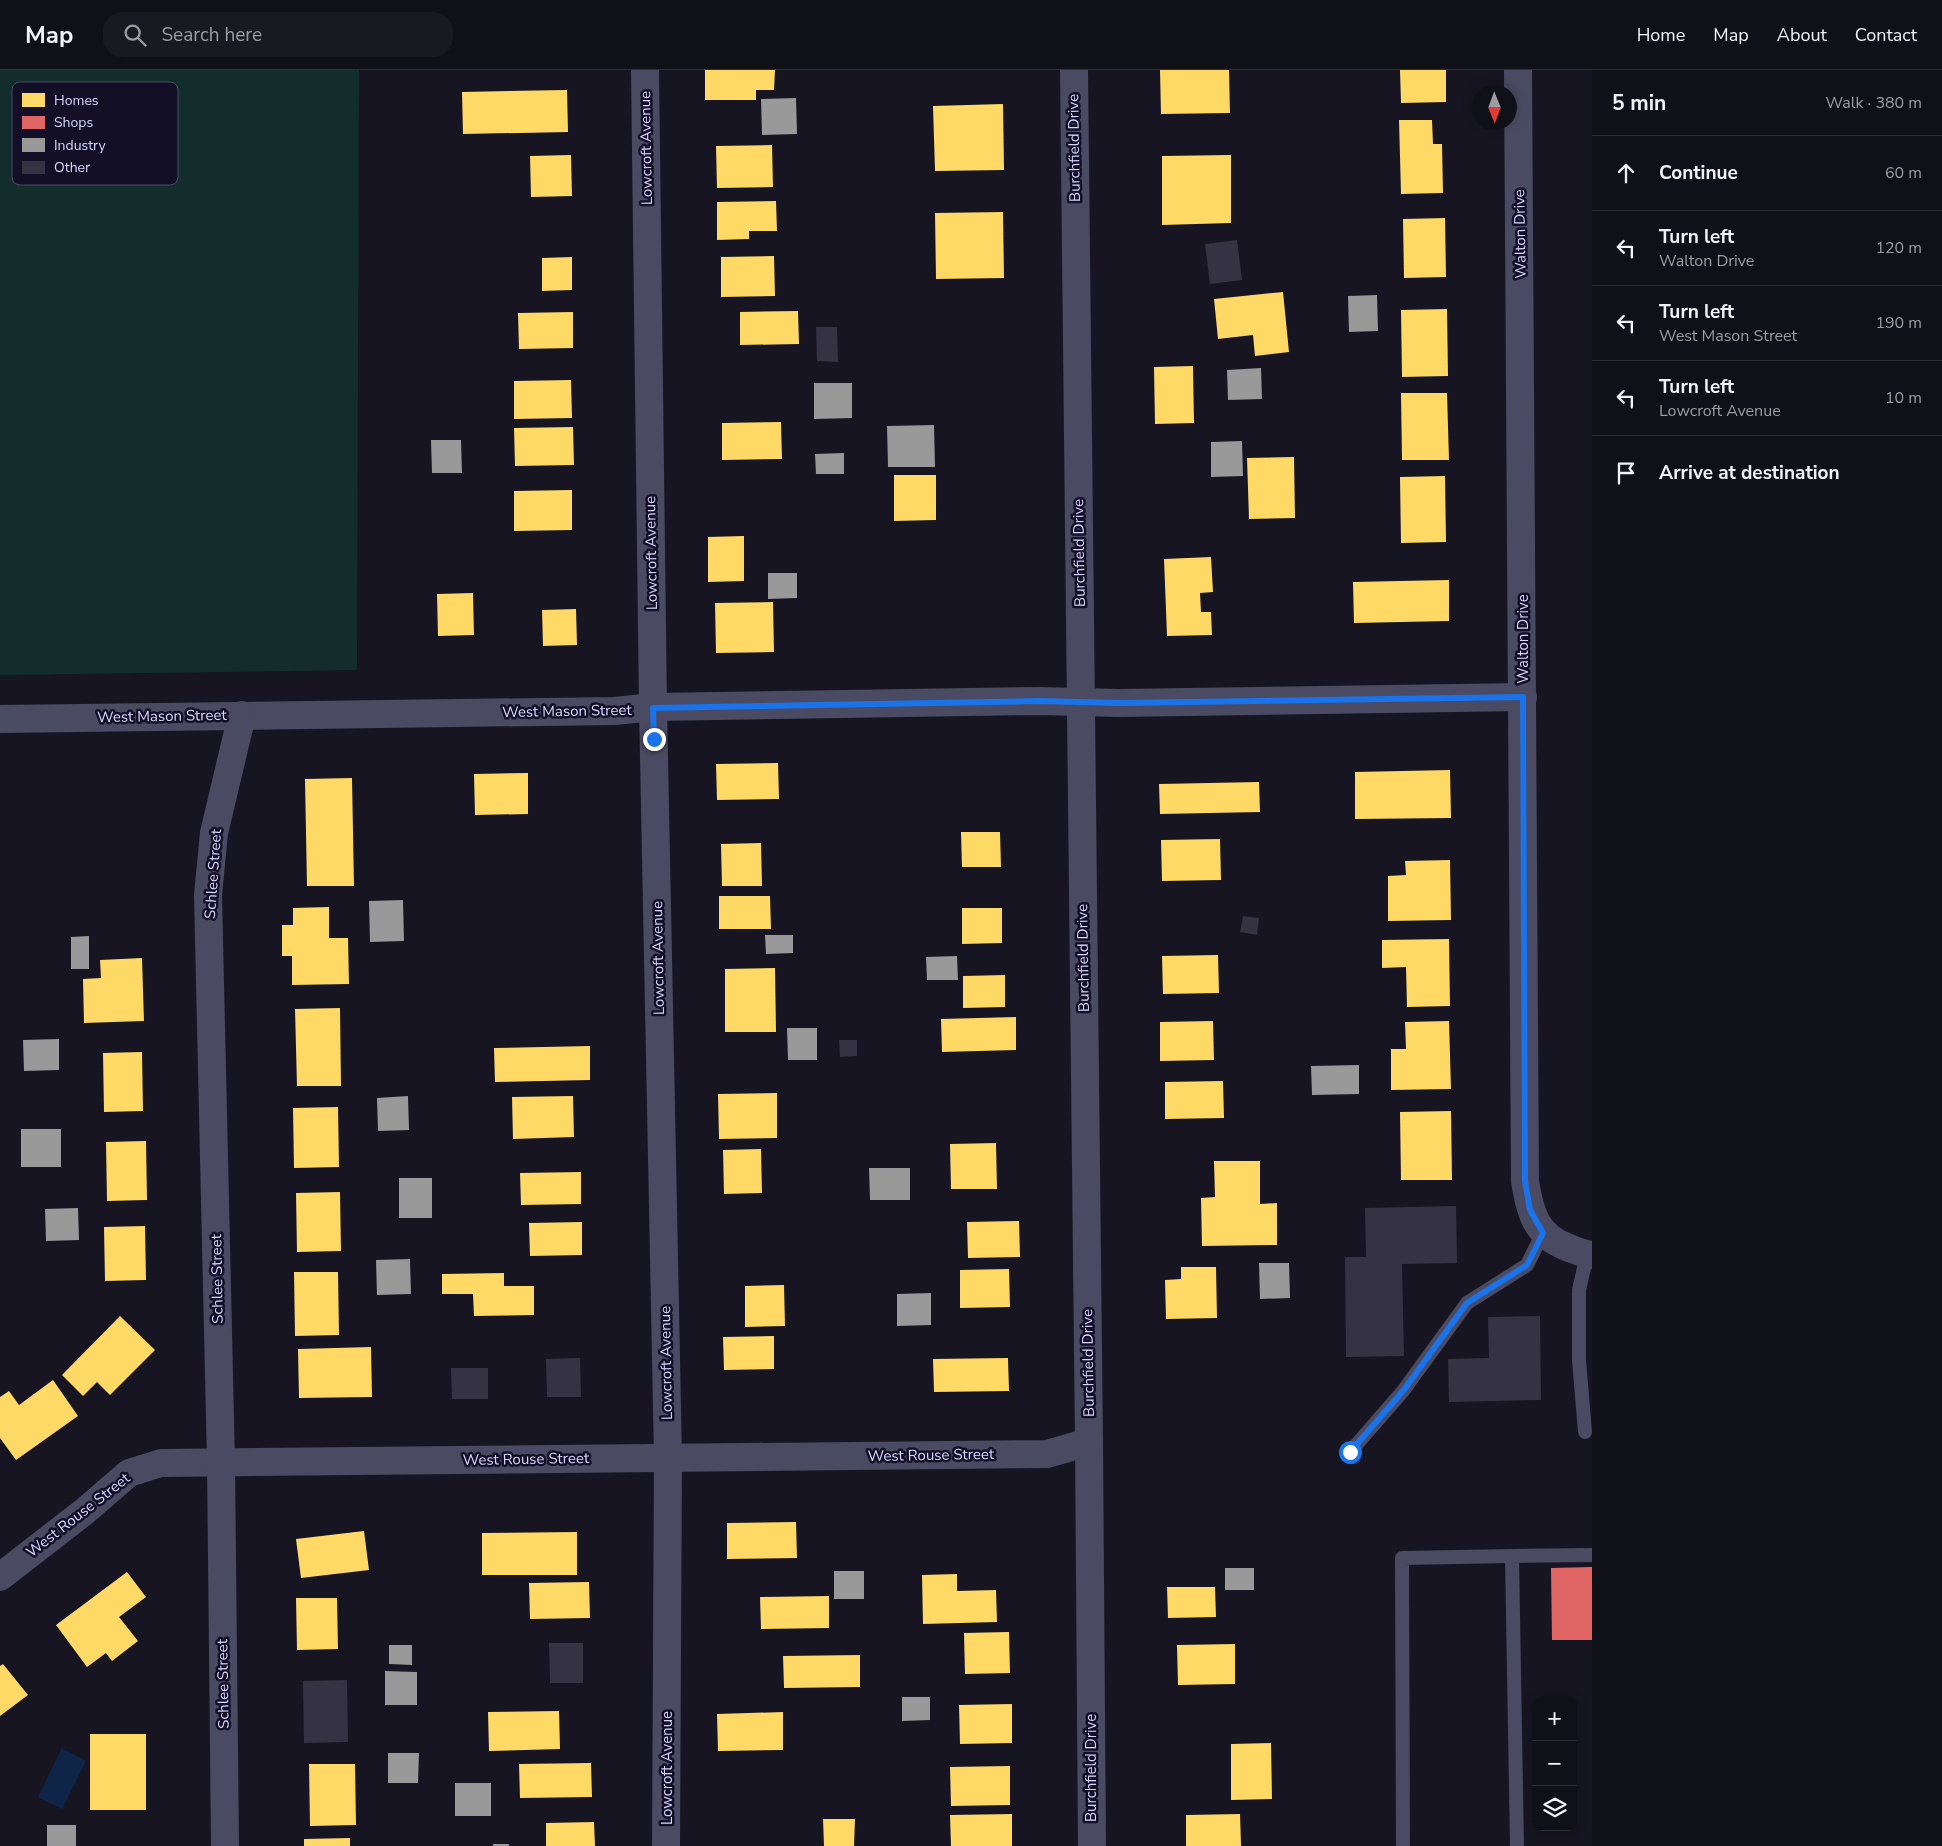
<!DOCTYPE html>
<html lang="en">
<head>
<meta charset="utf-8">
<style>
  body { margin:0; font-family:"Nunito Sans",sans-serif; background:#191922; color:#f1f3f6 }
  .controls { position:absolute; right:15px; bottom:15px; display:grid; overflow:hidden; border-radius:10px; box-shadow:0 2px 12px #0003 }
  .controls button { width:45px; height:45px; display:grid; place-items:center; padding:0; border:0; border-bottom:1px solid #303038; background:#101019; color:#f1f3f6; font:25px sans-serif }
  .compass { position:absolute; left:1472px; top:15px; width:45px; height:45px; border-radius:50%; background:#101019; box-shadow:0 2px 12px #0003; rotate:179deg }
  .stop { position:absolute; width:15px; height:15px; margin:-11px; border:4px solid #1a73e8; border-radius:50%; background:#fff }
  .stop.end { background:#1a73e8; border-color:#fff; box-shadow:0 1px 5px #0008 }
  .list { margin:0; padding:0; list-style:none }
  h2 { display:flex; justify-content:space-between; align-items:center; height:65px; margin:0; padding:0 20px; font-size:21px }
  h2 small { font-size:16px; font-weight:400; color:#9c9da2 }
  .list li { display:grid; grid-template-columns:32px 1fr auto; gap:15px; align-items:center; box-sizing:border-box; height:75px; padding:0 20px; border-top:1px solid #303038 }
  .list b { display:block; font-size:19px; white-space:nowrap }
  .list p { margin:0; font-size:16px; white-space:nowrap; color:#9c9da2 }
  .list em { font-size:16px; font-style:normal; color:#9c9da2 }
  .icon { flex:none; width:28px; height:28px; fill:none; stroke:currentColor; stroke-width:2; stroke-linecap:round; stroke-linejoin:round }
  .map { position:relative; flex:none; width:1592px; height:1776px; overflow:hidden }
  header { display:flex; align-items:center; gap:30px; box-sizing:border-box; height:70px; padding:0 25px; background:#101019; border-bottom:1px solid #303038 }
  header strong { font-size:24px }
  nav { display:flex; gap:28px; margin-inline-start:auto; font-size:18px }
  .search { width:350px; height:45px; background:#191922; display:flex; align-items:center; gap:12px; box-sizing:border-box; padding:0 18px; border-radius:20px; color:#9c9da2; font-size:19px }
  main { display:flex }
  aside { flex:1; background:#101019 }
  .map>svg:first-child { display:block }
  .green { fill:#132d2d }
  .water { fill:#0f2548 }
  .homes { fill:#ffd966 }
  .shops { fill:#e06666 }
  .industry { fill:#999 }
  .building { fill:#353343 }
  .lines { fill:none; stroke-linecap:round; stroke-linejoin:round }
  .lane { stroke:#4a4a62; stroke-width:14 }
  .street { stroke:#4a4a62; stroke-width:28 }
  .route { stroke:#1a73e8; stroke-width:6 }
  .labels { text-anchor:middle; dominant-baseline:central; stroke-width:5; stroke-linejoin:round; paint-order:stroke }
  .street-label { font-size:15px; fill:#d9d5ff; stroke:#130f27 }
  .key { fill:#130f27; stroke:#4e4a68; stroke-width:1 }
  .key-label { font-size:14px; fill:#d9d5ff }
</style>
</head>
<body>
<header>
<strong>Map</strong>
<div class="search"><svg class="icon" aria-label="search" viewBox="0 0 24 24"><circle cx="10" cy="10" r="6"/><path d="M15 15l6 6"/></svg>Search here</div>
<nav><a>Home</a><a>Map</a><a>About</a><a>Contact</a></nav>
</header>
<main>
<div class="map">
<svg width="1592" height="1776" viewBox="0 0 1592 1776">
  <rect width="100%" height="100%" fill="#161521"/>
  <path class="green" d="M 0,0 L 359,0 L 357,600 L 0,605 Z"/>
  <path class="water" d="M 62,1678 L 86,1691 L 62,1739 L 38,1727 Z"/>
  <g class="homes">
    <path d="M 705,0 L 775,0 L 774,20 L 756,20 L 756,30 L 705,30 Z"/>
    <path d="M 1160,0 L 1229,0 L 1230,43 L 1161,44 Z"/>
    <path d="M 1400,0 L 1446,0 L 1446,32 L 1401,33 Z"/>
    <path d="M 567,20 L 568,62 L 463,64 L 462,22 Z"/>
    <path d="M 1003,34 L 1004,100 L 935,101 L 933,36 Z"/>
    <path d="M 1399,50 L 1432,50 L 1433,74 L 1442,74 L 1443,123 L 1401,124 Z"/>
    <path d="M 772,75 L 773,117 L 717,118 L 716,76 Z"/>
    <path d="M 571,85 L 572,126 L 531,127 L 530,86 Z"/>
    <path d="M 1231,85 L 1231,153 L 1162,155 L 1162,86 Z"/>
    <path d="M 776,131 L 777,161 L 749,161 L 749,169 L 717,170 L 717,132 Z"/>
    <path d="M 1003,142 L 1004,208 L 936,209 L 935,143 Z"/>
    <path d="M 1445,148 L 1446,207 L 1404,208 L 1403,149 Z"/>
    <path d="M 774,186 L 775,226 L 721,227 L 721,187 Z"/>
    <path d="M 572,187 L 572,220 L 542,221 L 542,188 Z"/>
    <path d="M 1283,222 L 1289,282 L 1255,286 L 1253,265 L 1218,269 L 1214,229 Z"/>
    <path d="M 1447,239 L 1448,306 L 1402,307 L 1401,240 Z"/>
    <path d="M 798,241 L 799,274 L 740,275 L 740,242 Z"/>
    <path d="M 573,242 L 573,278 L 519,279 L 518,243 Z"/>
    <path d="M 1193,296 L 1194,353 L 1155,354 L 1154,297 Z"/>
    <path d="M 571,310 L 572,348 L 514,349 L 514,311 Z"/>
    <path d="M 1401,323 L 1447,323 L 1449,390 L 1402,390 Z"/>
    <path d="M 781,352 L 782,389 L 722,390 L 722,353 Z"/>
    <path d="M 573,357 L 574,395 L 515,396 L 514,358 Z"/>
    <path d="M 1294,387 L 1295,448 L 1249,449 L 1247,388 Z"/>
    <path d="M 894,405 L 936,405 L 936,450 L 894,451 Z"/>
    <path d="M 1445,406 L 1446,472 L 1401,473 L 1400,407 Z"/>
    <path d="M 572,420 L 572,460 L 514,461 L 514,421 Z"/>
    <path d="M 744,466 L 744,511 L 708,512 L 708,467 Z"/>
    <path d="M 1211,487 L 1213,522 L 1200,523 L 1201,542 L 1211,542 L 1212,565 L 1167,566 L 1164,489 Z"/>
    <path d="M 1449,510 L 1449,551 L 1354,553 L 1353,512 Z"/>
    <path d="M 473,523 L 474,565 L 438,566 L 437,524 Z"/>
    <path d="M 773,532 L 774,582 L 716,583 L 715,533 Z"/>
    <path d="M 576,539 L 577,575 L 543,576 L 542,540 Z"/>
    <path d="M 778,693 L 779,729 L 717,730 L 716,694 Z"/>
    <path d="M 1450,700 L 1451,748 L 1355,749 L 1355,702 Z"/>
    <path d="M 528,703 L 528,744 L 475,745 L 474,704 Z"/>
    <path d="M 352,708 L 354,816 L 307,816 L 305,709 Z"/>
    <path d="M 1259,712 L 1260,742 L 1160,744 L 1159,714 Z"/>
    <path d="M 961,762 L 1000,762 L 1001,797 L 962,797 Z"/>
    <path d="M 1220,769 L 1221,810 L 1162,811 L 1161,770 Z"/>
    <path d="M 761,773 L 762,816 L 722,816 L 721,774 Z"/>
    <path d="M 1450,790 L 1451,850 L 1388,851 L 1388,806 L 1406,805 L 1405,791 Z"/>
    <path d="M 719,826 L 770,826 L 771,859 L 719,859 Z"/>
    <path d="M 329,837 L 329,868 L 348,868 L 349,914 L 292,915 L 292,886 L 282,886 L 282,855 L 293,855 L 293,838 Z"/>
    <path d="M 962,838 L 1002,838 L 1002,873 L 962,874 Z"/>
    <path d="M 1449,869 L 1450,936 L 1407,937 L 1406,897 L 1382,898 L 1382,870 Z"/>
    <path d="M 1218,885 L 1219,923 L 1163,924 L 1162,886 Z"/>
    <path d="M 142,888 L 144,951 L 84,953 L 83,909 L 101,908 L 100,890 Z"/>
    <path d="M 775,898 L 776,962 L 725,962 L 725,899 Z"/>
    <path d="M 1005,905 L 1005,937 L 963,938 L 963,906 Z"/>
    <path d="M 340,938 L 341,1016 L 297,1016 L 295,939 Z"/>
    <path d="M 1016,947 L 1016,980 L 942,982 L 941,949 Z"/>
    <path d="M 1213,951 L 1214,990 L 1160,991 L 1160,952 Z"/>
    <path d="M 1449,951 L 1451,1019 L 1391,1020 L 1391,979 L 1406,979 L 1405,952 Z"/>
    <path d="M 590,976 L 590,1010 L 495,1012 L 494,978 Z"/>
    <path d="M 142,982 L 143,1041 L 104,1042 L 103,983 Z"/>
    <path d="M 1223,1011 L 1224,1048 L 1165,1049 L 1165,1012 Z"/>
    <path d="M 777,1023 L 777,1068 L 719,1069 L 718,1024 Z"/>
    <path d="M 573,1026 L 574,1067 L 513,1069 L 512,1027 Z"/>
    <path d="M 338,1037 L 339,1097 L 294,1098 L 293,1038 Z"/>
    <path d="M 1451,1041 L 1452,1110 L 1401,1110 L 1400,1042 Z"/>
    <path d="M 146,1071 L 147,1130 L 107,1131 L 106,1072 Z"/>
    <path d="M 996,1073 L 997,1119 L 951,1119 L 950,1074 Z"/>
    <path d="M 761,1079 L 762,1123 L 724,1124 L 723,1080 Z"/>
    <path d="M 1214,1091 L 1260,1091 L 1260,1134 L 1277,1133 L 1277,1175 L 1202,1176 L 1201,1128 L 1215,1127 Z"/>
    <path d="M 581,1102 L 581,1134 L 521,1135 L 520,1103 Z"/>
    <path d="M 340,1122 L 341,1181 L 297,1182 L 296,1123 Z"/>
    <path d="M 1019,1151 L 1020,1187 L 968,1188 L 967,1152 Z"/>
    <path d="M 582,1152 L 582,1185 L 530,1186 L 529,1153 Z"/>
    <path d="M 145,1156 L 146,1210 L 105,1211 L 104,1157 Z"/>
    <path d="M 1181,1197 L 1216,1197 L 1217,1248 L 1166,1249 L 1165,1210 L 1181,1209 Z"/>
    <path d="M 1009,1199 L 1010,1237 L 960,1238 L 960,1200 Z"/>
    <path d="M 294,1202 L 338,1202 L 339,1265 L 295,1266 Z"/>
    <path d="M 504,1203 L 504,1216 L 534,1216 L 534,1245 L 474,1246 L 473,1224 L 442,1224 L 442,1204 Z"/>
    <path d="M 784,1215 L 785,1256 L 745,1257 L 745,1216 Z"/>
    <path d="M 120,1246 L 155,1280 L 110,1325 L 97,1312 L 83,1326 L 62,1305 Z"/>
    <path d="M 774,1266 L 774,1299 L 724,1300 L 723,1267 Z"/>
    <path d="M 371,1277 L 372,1327 L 299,1328 L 298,1279 Z"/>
    <path d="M 1008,1288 L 1009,1321 L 934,1322 L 933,1289 Z"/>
    <path d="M 53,1310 L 78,1346 L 16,1390 L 0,1368 L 0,1327 L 9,1321 L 19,1335 Z"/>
    <path d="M 796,1452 L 797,1488 L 727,1489 L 727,1453 Z"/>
    <path d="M 364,1461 L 369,1500 L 301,1508 L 296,1469 Z"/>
    <path d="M 577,1462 L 577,1505 L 482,1505 L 482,1463 Z"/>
    <path d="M 127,1502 L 146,1527 L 119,1547 L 138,1571 L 112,1591 L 106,1583 L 87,1597 L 56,1555 Z"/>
    <path d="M 957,1504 L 957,1521 L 996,1520 L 997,1552 L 923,1554 L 922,1505 Z"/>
    <path d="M 589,1512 L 590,1548 L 530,1549 L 529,1513 Z"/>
    <path d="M 1167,1517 L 1215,1517 L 1216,1547 L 1168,1548 Z"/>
    <path d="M 829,1526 L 829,1558 L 761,1559 L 760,1527 Z"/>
    <path d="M 296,1528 L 337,1528 L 338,1579 L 297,1580 Z"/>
    <path d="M 1009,1562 L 1010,1603 L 965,1604 L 964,1563 Z"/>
    <path d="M 1235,1574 L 1235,1614 L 1178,1615 L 1177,1575 Z"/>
    <path d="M 860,1585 L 860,1617 L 784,1618 L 783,1586 Z"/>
    <path d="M 3,1594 L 28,1625 L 0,1646 L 0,1596 Z"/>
    <path d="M 1012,1634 L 1012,1673 L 960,1674 L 959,1635 Z"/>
    <path d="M 559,1641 L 560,1679 L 489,1681 L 488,1642 Z"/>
    <path d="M 783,1642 L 783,1680 L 718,1681 L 717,1644 Z"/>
    <rect x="90" y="1664" width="56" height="76"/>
    <path d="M 1271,1673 L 1272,1729 L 1231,1730 L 1231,1674 Z"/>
    <path d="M 591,1693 L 592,1727 L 520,1728 L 519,1694 Z"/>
    <path d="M 309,1694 L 355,1694 L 356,1755 L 310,1756 Z"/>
    <path d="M 1010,1696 L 1010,1735 L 951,1736 L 950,1697 Z"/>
    <path d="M 1012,1744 L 1012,1776 L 951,1776 L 950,1745 Z"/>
    <path d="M 1240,1744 L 1241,1776 L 1186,1776 L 1186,1745 Z"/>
    <path d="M 823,1749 L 855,1749 L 854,1776 L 824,1776 Z"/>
    <path d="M 594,1752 L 595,1776 L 546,1776 L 546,1753 Z"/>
    <path d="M 350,1768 L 350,1776 L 304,1776 L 304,1769 Z"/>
  </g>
  <path class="shops" d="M 1592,1497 L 1592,1570 L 1552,1570 L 1551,1498 Z"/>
  <g class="industry">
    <path d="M 796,28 L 797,64 L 762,65 L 761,29 Z"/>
    <path d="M 1377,225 L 1378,261 L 1349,262 L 1348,226 Z"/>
    <path d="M 1261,298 L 1262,329 L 1228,330 L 1227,300 Z"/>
    <path d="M 814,313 L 852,313 L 852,348 L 814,349 Z"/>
    <path d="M 934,355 L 935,397 L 888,397 L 887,356 Z"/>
    <path d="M 431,370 L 461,370 L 462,403 L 432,403 Z"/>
    <path d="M 1242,371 L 1243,406 L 1211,407 L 1211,372 Z"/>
    <path d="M 844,383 L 844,404 L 816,404 L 815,384 Z"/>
    <path d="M 768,503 L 797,503 L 797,528 L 768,529 Z"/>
    <path d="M 403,830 L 404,871 L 370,872 L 369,831 Z"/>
    <path d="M 765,865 L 793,865 L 793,883 L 766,884 Z"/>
    <path d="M 89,866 L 89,899 L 71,899 L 71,867 Z"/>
    <path d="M 957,886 L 958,910 L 927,910 L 926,887 Z"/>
    <path d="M 787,958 L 817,958 L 817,990 L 788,990 Z"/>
    <path d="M 59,969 L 59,1000 L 24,1001 L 23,970 Z"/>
    <path d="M 1359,995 L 1359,1024 L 1312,1025 L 1311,996 Z"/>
    <path d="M 408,1026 L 409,1060 L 378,1061 L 377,1028 Z"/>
    <rect x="21" y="1059" width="40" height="38"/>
    <path d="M 869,1098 L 910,1098 L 910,1130 L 870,1130 Z"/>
    <rect x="399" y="1108" width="33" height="40"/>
    <path d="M 78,1138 L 79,1170 L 46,1171 L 45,1139 Z"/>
    <path d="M 410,1189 L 411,1224 L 377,1225 L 376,1190 Z"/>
    <path d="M 1259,1193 L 1289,1193 L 1290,1228 L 1260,1229 Z"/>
    <path d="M 931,1223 L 931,1255 L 897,1256 L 897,1224 Z"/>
    <rect x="1225" y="1498" width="29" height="22"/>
    <rect x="834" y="1501" width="30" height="28"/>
    <path d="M 389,1575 L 412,1575 L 412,1595 L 389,1594 Z"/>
    <path d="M 385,1601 L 417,1602 L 417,1635 L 385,1635 Z"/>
    <path d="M 902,1627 L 930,1627 L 930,1650 L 902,1651 Z"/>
    <path d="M 388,1683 L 419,1683 L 418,1713 L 388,1713 Z"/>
    <rect x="455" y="1713" width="36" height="33"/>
    <rect x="47" y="1755" width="29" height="21"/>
    <rect x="493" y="1774" width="16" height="2"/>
  </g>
  <g class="building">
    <path d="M 1237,170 L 1242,210 L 1210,214 L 1205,174 Z"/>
    <path d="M 816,257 L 837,257 L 838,292 L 817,291 Z"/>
    <path d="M 1243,846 L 1259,848 L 1257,865 L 1240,862 Z"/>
    <path d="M 839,970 L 857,970 L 857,986 L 840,987 Z"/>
    <path d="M 1456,1136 L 1457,1193 L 1402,1194 L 1404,1286 L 1346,1287 L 1345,1187 L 1366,1187 L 1365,1138 Z"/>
    <path d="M 1540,1246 L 1541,1330 L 1449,1332 L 1448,1289 L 1489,1288 L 1488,1247 Z"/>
    <path d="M 580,1288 L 581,1327 L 547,1327 L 546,1289 Z"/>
    <path d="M 451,1298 L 488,1298 L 488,1329 L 452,1329 Z"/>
    <path d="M 549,1573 L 583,1573 L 583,1613 L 550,1613 Z"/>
    <path d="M 347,1610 L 348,1672 L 304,1673 L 303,1611 Z"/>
  </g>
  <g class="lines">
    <g class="lane">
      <path d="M 1585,1362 L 1579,1290 L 1579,1220 L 1587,1185"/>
      <path d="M 1350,1382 L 1403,1321 L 1467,1233 L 1527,1195 L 1543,1163"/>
      <path d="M 1403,1776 L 1402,1488 L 1512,1486"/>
      <path d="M 1517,1776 L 1512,1486 L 1592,1485"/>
    </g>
    <g class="street">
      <path d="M 645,0 L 653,637 L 668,1388 L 666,1776"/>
      <path d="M 1074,0 L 1089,1372 L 1092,1776"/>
      <path d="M 1518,0 L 1525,1111 C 1530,1143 1536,1166 1569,1178 C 1577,1181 1584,1184 1592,1185"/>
      <path d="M 0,649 L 615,641 L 653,637 L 1039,631 L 1119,633 L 1523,627"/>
      <path d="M 0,1507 L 85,1441 L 129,1403 L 161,1393 L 1047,1384 L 1089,1372"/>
      <path d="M 225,1776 L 221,1392 L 208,825 L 214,763 L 242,645"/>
    </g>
  </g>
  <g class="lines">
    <path class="route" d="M 654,669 L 653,638 L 1039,631 L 1119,633 L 1523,627 L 1525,1111 L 1530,1140 L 1543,1163 L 1527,1195 L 1467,1233 L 1403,1321 L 1350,1382"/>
  </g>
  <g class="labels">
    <g class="street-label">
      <text transform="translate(646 78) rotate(-91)">Lowcroft Avenue</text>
      <text transform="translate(1074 78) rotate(-91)">Burchfield Drive</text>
      <text transform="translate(1520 164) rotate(-91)">Walton Drive</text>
      <text transform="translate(651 483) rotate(-91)">Lowcroft Avenue</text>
      <text transform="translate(1079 483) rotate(-91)">Burchfield Drive</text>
      <text transform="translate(1523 569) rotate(-90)">Walton Drive</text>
      <text transform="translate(567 641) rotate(-1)">West Mason Street</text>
      <text transform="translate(162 646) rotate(-1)">West Mason Street</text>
      <text transform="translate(213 804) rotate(-86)">Schlee Street</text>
      <text transform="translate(658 888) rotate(-91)">Lowcroft Avenue</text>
      <text transform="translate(1083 888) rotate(-91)">Burchfield Drive</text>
      <text transform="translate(217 1209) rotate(-91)">Schlee Street</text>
      <text transform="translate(666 1293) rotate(-91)">Lowcroft Avenue</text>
      <text transform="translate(1088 1293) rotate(-91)">Burchfield Drive</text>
      <text transform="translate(931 1385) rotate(-1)">West Rouse Street</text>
      <text transform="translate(526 1389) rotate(-1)">West Rouse Street</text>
      <text transform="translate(78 1445) rotate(-38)">West Rouse Street</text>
      <text transform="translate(223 1614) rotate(-91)">Schlee Street</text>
      <text transform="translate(667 1698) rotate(-90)">Lowcroft Avenue</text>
      <text transform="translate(1091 1698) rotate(-90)">Burchfield Drive</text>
    </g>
  </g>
  <rect x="12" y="12" width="166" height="103" rx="8" class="key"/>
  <rect x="22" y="23" width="23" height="14" fill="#ffd966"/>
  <rect x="22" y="46" width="23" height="13" fill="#e06666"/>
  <rect x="22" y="68" width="23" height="14" fill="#999"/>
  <rect x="22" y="91" width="23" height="13" fill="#353343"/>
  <g class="key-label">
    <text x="54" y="35">Homes</text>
    <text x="54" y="57">Shops</text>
    <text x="54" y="80">Industry</text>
    <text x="54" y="102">Other</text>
  </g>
</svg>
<div class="controls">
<button>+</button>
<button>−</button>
<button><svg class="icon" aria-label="layers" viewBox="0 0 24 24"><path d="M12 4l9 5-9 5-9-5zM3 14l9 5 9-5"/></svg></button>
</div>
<svg class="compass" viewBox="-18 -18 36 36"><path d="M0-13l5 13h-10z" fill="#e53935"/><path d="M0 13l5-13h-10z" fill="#9c9da2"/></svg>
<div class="stop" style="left:1350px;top:1382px"></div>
<div class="stop end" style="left:654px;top:669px"></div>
</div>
<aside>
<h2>5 min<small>Walk · 380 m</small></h2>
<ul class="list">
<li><svg class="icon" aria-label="ahead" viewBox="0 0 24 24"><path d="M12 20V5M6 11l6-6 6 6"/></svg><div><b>Continue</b></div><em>60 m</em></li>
<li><svg class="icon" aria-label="left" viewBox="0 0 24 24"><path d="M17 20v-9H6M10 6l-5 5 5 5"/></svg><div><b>Turn left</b><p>Walton Drive</p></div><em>120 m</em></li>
<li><svg class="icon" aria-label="left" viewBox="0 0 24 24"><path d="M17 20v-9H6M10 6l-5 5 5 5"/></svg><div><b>Turn left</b><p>West Mason Street</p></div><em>190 m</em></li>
<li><svg class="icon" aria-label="left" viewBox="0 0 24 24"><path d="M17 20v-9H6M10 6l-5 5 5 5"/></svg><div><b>Turn left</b><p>Lowcroft Avenue</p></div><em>10 m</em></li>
<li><svg class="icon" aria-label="arrive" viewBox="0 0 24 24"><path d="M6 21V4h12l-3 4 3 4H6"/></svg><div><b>Arrive at destination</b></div></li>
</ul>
</aside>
</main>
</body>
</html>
